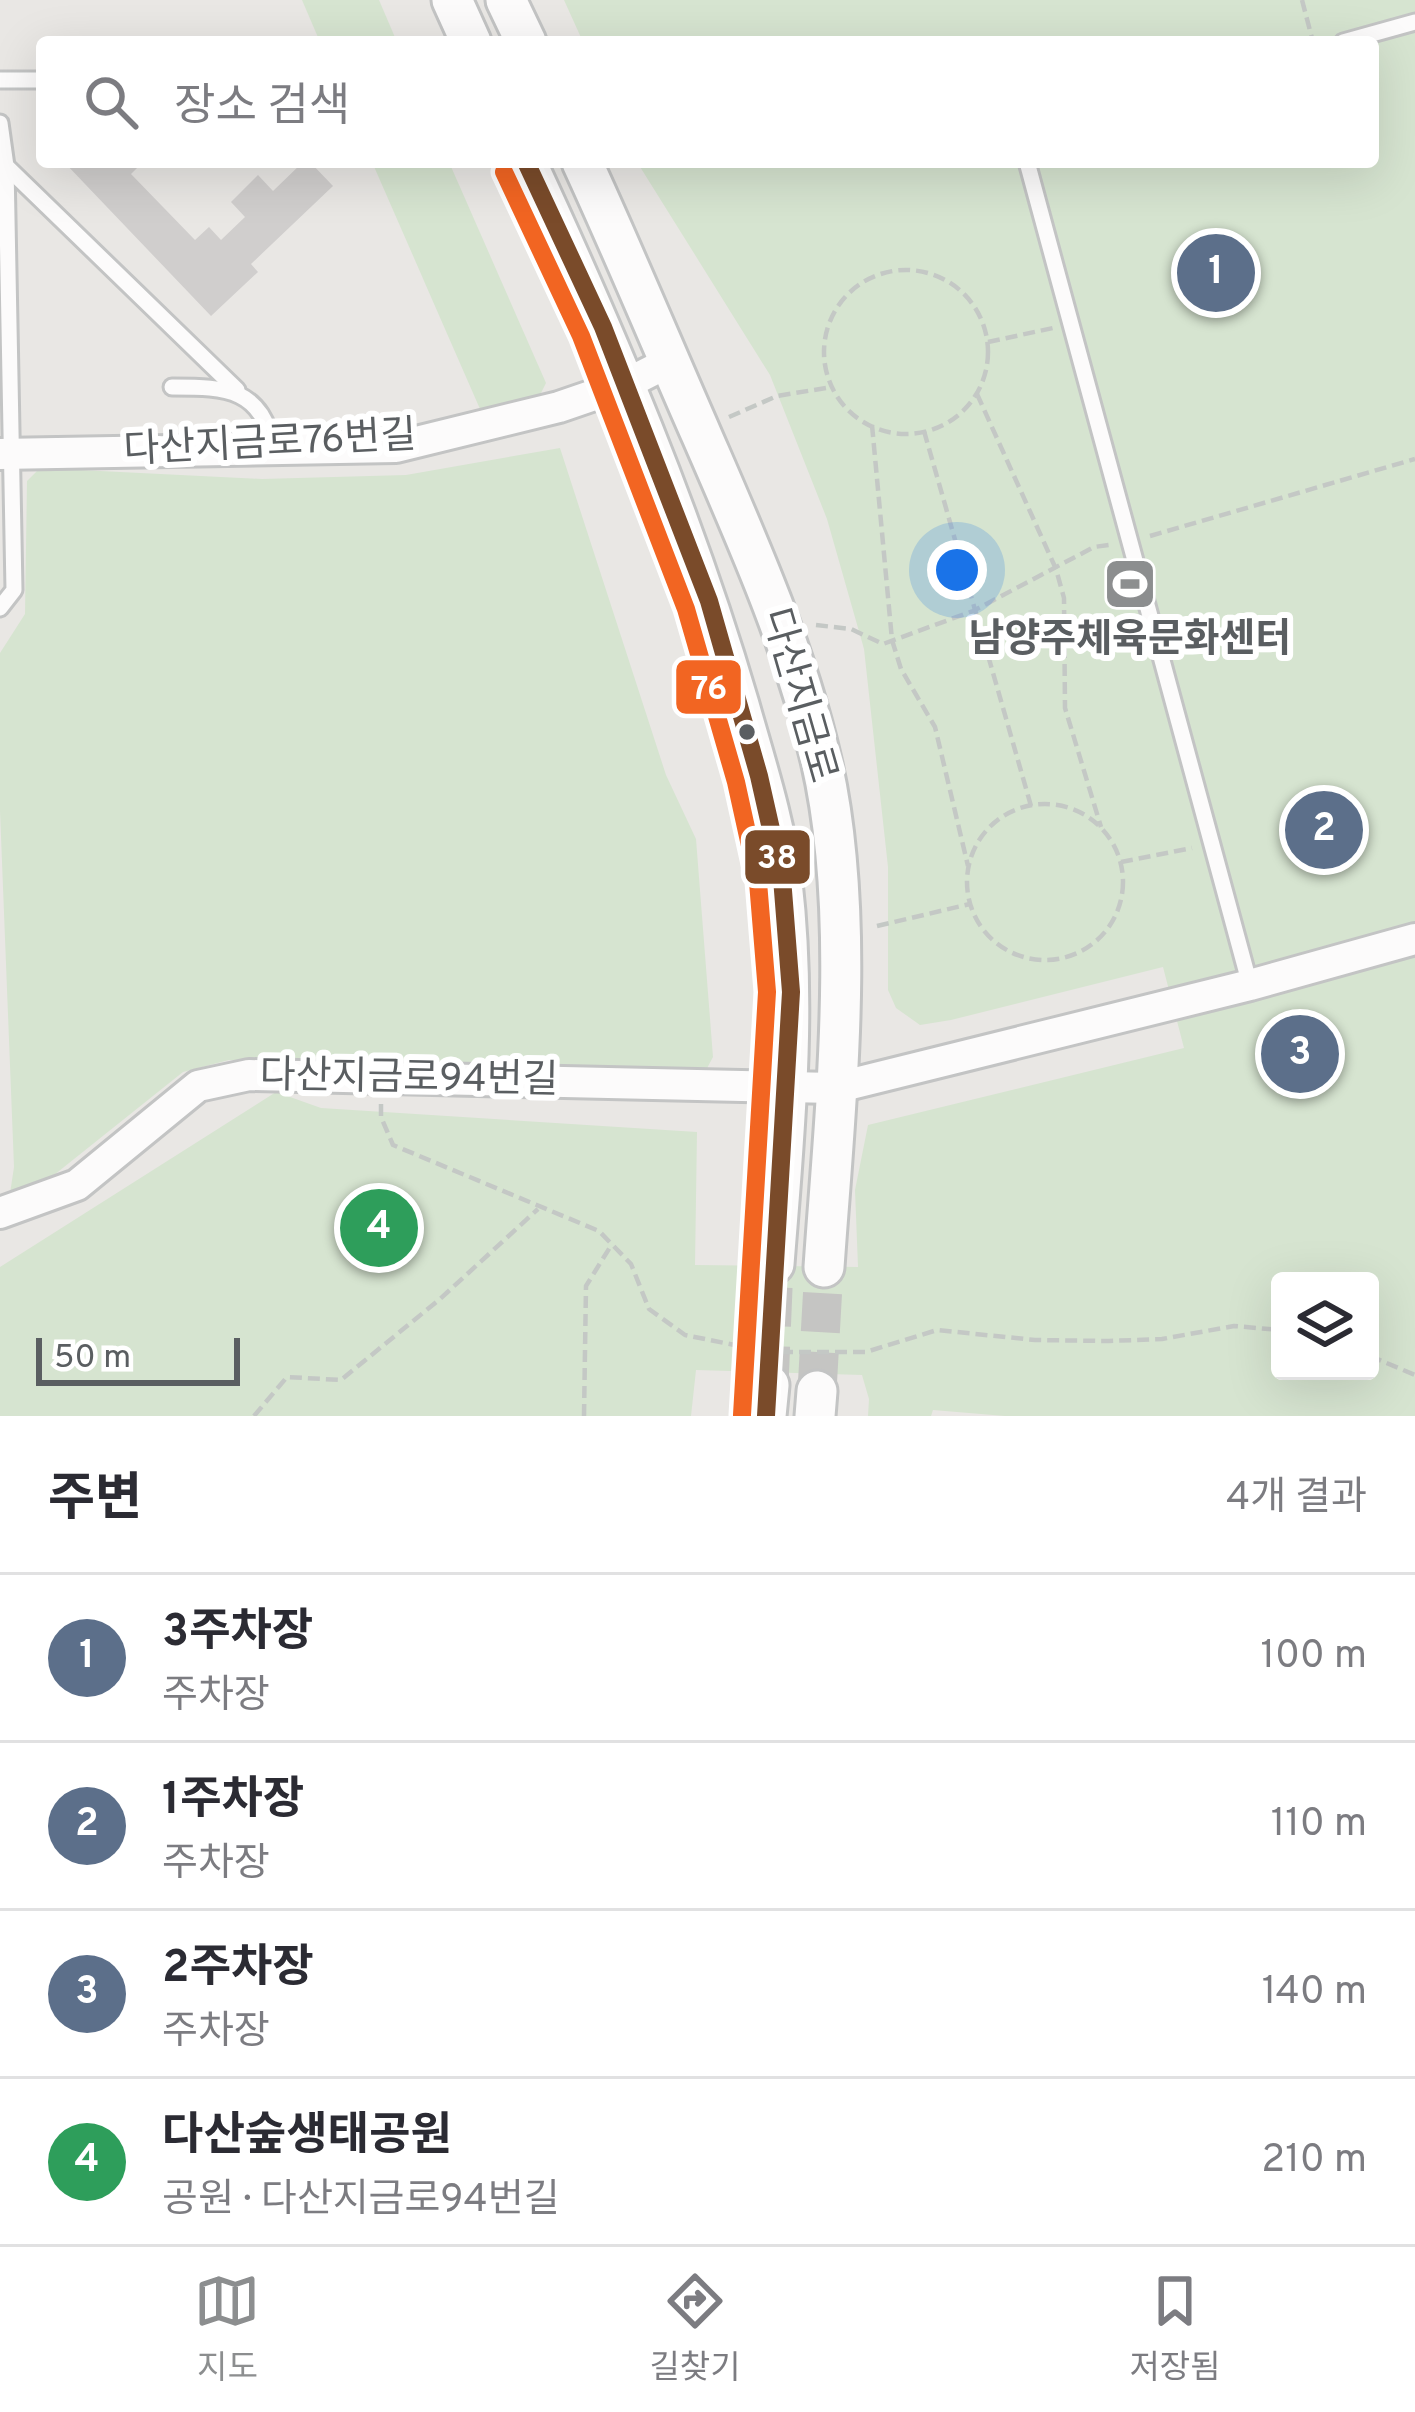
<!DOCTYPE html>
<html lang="ko">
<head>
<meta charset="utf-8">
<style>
  body { margin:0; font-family:Overpass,"Noto Sans KR",sans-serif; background:#f7f7f7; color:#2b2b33 }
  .controls { position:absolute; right:36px; bottom:36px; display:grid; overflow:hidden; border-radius:12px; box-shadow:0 12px 48px #0002 }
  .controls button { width:108px; height:108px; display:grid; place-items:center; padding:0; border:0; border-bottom:3px solid #e1e1e2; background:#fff; color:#2b2b33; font:60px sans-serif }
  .scale { position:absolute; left:36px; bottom:30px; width:204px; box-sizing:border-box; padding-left:12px; border:6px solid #5a5e61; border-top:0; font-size:33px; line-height:42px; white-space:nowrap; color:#5a5e61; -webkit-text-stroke:9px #fff; paint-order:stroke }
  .you { position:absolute; left:957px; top:570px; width:42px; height:42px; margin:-30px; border:9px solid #fff; border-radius:50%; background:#1a73e8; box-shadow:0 0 0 18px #1a73e833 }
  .badge { display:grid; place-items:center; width:78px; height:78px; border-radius:50%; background:#8c8e8f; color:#fff; font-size:39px; font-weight:700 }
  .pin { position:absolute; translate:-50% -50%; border:6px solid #fff; box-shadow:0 3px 12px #0006 }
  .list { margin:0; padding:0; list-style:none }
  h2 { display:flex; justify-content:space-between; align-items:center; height:156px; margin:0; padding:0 48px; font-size:51px }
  h2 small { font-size:39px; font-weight:400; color:#7c7c81 }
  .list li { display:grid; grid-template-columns:78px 1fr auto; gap:36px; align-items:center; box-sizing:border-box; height:168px; padding:0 48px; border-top:3px solid #e1e1e2 }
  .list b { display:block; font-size:45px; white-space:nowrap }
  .list p { margin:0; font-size:39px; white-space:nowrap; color:#7c7c81 }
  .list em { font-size:39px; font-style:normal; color:#7c7c81 }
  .icon { flex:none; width:66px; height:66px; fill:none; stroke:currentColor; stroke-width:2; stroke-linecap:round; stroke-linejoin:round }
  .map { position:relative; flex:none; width:1415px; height:1416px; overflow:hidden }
  .search { position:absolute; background:#fff; box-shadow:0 12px 48px #0002; left:36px; right:36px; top:36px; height:132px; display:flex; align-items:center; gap:30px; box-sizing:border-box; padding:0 42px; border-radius:12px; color:#7c7c81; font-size:45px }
  .sheet { height:828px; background:#fff }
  nav { display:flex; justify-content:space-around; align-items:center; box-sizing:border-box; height:168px; border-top:3px solid #e1e1e2; background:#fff; font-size:33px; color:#7c7c81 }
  nav a { display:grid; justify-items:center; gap:6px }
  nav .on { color:#8c8e8f }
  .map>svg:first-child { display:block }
  .green { fill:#d6e4d0; fill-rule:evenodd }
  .building { fill:#d0cecd }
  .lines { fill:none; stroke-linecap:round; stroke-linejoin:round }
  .tertiary-tunnel { stroke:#c5c5c3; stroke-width:39; stroke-dasharray:39 20; stroke-linecap:butt }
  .service-casing { stroke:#c3c4c4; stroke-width:21 }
  .minor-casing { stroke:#c3c4c4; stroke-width:36 }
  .tertiary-casing { stroke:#c3c4c4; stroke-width:45 }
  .path { stroke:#c4c8c5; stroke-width:4.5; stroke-dasharray:12 6; stroke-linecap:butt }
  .service { stroke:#fcfbfb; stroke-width:15 }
  .minor { stroke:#fcfbfb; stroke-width:30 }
  .tertiary { stroke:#fcfbfb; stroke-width:39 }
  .bus-1-casing { stroke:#fff; stroke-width:27 }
  .bus-2-casing { stroke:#fff; stroke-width:27 }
  .bus-1 { stroke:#7a4b2a; stroke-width:18 }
  .bus-2 { stroke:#f26522; stroke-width:18 }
  .bus-dot { fill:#5a5e61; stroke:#fff; stroke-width:4.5 }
  .labels { text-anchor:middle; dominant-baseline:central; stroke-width:12; stroke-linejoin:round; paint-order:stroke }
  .street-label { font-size:39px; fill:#5a5e61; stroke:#fff }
  .poi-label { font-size:39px; font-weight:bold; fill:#5a5e61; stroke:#fff }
  .line-badge { stroke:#fff; stroke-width:4.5 }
  .badge-label { font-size:33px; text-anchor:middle; font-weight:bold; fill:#fff }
</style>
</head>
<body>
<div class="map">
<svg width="1415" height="1416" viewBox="0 0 1415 1416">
  <rect width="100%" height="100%" fill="#e9e7e4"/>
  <g class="green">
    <path d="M 302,0 L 379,0 L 397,42 L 320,42 Z"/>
    <path d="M 564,0 L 1415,0 L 1415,1416 L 1005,1416 L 933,1410 L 931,1416 L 868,1416 L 869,1399 L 862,1375 L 696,1370 L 691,1416 L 0,1416 L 0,1267 L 276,1092 L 321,1108 L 697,1132 L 695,1265 L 858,1267 L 855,1190 L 868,1125 L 1184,1048 L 1163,967 L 951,1020 L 920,1025 L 896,1008 L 888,990 L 888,867 L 864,649 L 827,519 L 770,375 L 637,162 L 1373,162 L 1373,42 L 583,42 ZM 1280,1281 L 1370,1281 L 1370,1371 L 1280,1371 Z"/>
    <path d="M 372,162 L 449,162 L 546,383 L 540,395 L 480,409 Z"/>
    <path d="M 560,448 L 666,775 L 696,839 L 713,1057 L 705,1072 L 229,1060 L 183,1072 L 39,1187 L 9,1200 L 14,1167 L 0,811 L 0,653 L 25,614 L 27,481 L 40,468 L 262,479 L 406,475 Z"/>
  </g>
  <path class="building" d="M 64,162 L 143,162 L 131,174 L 195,240 L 209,227 L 221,240 L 245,217 L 231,202 L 258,175 L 273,191 L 303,162 L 310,162 L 333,186 L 251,264 L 258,272 L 211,316 Z"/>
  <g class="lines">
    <g class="tertiary-tunnel">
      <path d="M 769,1385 L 774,1264"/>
      <path d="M 817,1391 L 824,1267"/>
    </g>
    <g class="service-casing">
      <g id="service">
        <path d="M 1343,42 L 1415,22"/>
        <path d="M 0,80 L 42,80"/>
        <path d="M 0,123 L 6,166 L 14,590 L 0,608"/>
        <path d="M 1027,162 L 1250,985"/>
        <path d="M 6,166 L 237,390"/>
        <path d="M 172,387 C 228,387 262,388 274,451"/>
      </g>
    </g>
    <g class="minor-casing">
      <g id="minor">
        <path d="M 0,454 L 396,447 L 559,407 L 626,384 L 671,361"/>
        <path d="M 0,1213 L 77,1185 L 198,1086 L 249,1075 L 835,1088 L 1250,985 L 1415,939"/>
      </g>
    </g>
    <g class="tertiary-casing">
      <g id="tertiary">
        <path d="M 452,0 L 471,42"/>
        <path d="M 506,0 L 526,42"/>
        <path d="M 526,162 C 608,339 684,517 739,705 C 755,762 775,822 782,882 C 797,1010 784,1136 774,1264"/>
        <path d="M 582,162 C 624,253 662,345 702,436 C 748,542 795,647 821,760 C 857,915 835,1108 824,1267"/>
        <path d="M 766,1416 L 769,1385"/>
        <path d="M 815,1416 L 817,1391"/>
      </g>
    </g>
    <g class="path">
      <path d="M 1302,0 L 1313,42"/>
      <circle cx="906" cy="352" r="82"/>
      <path d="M 988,342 L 1053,328"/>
      <path d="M 977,394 L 1056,569 L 1064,598 L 1065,708 L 1101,827"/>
      <path d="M 729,417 L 777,396 L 832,387"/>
      <path d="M 872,425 L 892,640 L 901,669 L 935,727 L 968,866"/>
      <path d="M 924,431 L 1031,806"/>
      <path d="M 1150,536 L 1415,459"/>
      <path d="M 816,625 L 851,629 L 883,644 L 973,611 L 1094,547 L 1109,545"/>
      <circle cx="1045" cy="882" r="78"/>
      <path d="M 1121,862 L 1192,848"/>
      <path d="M 877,926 L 970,904"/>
      <path d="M 381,1104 L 381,1117 L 393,1145 L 599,1231 L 631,1264 L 649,1309 L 685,1335 L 764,1351"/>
      <path d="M 781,1352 L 866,1352 L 937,1330 L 1035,1340 L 1109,1341 L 1162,1339 L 1234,1326 L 1280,1330"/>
      <path d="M 1370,1356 L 1415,1375"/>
      <path d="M 254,1416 L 287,1377 L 341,1380 L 440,1299 L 538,1209"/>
      <path d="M 584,1416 L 586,1286 L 612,1244"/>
    </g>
    <use href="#service" class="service"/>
    <use href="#minor" class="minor"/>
    <use href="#tertiary" class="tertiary"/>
    <g class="bus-1-casing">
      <path id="bus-1" d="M 526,162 L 603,327 L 709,601 L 759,776 L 782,878 L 791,992 L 766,1416"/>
    </g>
    <g class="bus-2-casing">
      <path id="bus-2" d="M 504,172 L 581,336 L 686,609 L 736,782 L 758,882 L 767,992 L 742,1415"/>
    </g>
    <use href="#bus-1" class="bus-1"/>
    <use href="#bus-2" class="bus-2"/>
  </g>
  <defs>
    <g id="stadium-square" transform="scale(2.7)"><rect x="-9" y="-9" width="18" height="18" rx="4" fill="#8c8e8f" stroke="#fff"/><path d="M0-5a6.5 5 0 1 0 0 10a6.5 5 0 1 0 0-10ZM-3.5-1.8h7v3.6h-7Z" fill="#fff"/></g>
  </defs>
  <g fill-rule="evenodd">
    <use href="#stadium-square" x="1130" y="584"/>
  </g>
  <circle class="bus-dot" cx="747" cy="732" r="10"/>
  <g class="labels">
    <g class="street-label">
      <text transform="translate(270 445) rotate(-3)">다산지금로76번길</text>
      <text transform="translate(797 696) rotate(74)">다산지금로</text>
      <text transform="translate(409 1080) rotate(1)">다산지금로94번길</text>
    </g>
    <g class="poi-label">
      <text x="1130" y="641">남양주체육문화센터</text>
    </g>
  </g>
  <g class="line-badge">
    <rect x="674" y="658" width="69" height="58" rx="12" fill="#f26522"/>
    <rect x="743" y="828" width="69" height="58" rx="12" fill="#7a4b2a"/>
  </g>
  <g class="badge-label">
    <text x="709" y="699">76</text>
    <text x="777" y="868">38</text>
  </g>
</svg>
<div class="controls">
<button><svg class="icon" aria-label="layers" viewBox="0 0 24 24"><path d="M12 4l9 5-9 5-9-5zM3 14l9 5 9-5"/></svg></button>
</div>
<div class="scale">50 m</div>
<div class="you"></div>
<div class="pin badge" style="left:1216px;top:273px;background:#5c6f8a">1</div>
<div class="pin badge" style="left:1324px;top:830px;background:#5c6f8a">2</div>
<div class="pin badge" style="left:1300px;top:1054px;background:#5c6f8a">3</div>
<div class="pin badge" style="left:379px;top:1228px;background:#2e9e5b">4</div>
<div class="search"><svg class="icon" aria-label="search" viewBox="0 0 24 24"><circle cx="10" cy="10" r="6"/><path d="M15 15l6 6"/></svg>장소 검색</div>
</div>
<section class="sheet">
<h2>주변<small>4개 결과</small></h2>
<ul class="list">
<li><span class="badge" style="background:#5c6f8a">1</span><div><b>3주차장</b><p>주차장</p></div><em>100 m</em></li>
<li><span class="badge" style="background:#5c6f8a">2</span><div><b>1주차장</b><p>주차장</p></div><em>110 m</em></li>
<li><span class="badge" style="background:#5c6f8a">3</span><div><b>2주차장</b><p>주차장</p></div><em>140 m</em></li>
<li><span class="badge" style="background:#2e9e5b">4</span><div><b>다산숲생태공원</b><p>공원 · 다산지금로94번길</p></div><em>210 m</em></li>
</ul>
</section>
<nav>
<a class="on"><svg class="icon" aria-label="map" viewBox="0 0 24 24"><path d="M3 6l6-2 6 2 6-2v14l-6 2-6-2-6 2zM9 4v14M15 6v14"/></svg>지도</a>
<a><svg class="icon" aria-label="directions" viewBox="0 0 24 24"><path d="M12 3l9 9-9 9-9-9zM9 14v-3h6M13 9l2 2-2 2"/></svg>길찾기</a>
<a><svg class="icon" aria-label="saved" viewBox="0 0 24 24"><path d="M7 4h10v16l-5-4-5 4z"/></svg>저장됨</a>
</nav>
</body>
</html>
